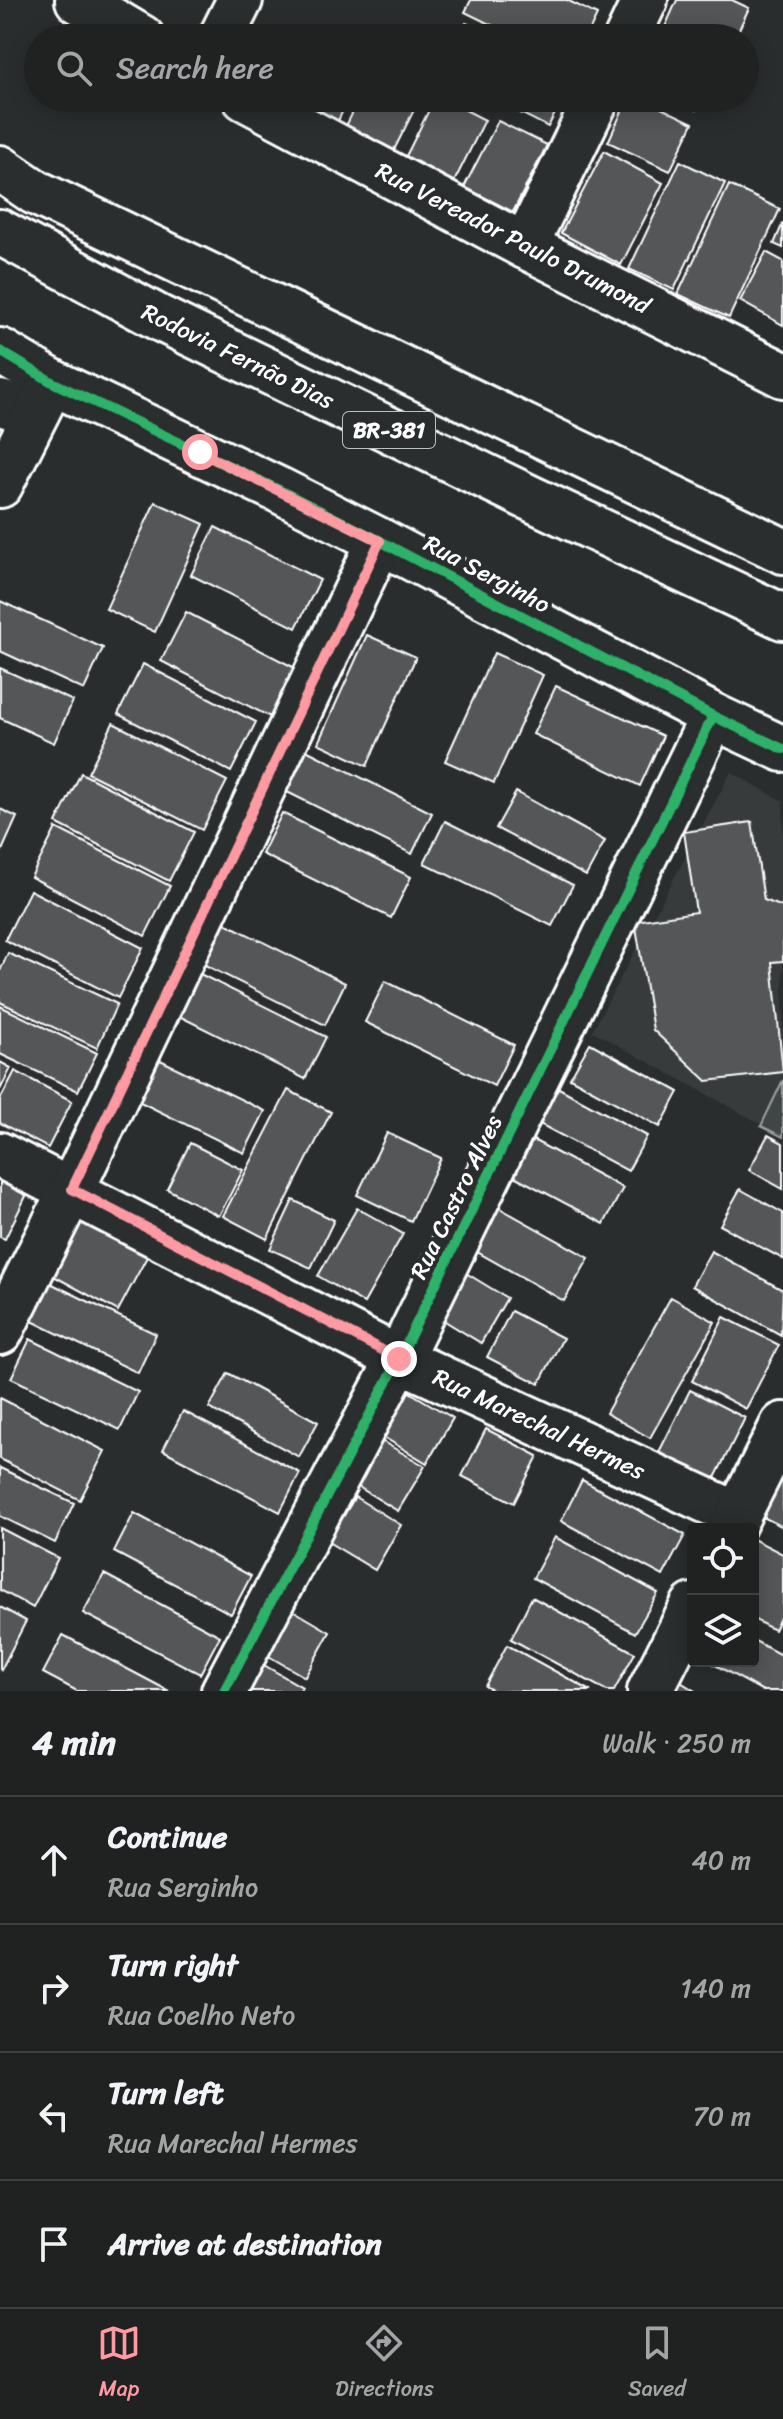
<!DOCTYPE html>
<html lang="en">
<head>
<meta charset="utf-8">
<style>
  body { margin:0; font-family:Sriracha,sans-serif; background:#282a2a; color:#f1f3f6 }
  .controls { position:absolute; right:24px; bottom:24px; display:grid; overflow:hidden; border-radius:8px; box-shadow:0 4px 20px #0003 }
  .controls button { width:72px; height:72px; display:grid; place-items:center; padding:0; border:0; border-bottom:2px solid #3d3f40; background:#202222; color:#f1f3f6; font:40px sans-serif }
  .stop { position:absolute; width:24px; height:24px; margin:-18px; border:6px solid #ff9aa2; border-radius:50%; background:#fff }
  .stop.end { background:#ff9aa2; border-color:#fff; box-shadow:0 2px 8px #0008 }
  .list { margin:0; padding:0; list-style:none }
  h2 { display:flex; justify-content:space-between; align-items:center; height:104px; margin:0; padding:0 32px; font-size:34px }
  h2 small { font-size:26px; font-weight:400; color:#a2a4a5 }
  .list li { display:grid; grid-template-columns:52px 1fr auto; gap:24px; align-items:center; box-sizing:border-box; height:128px; padding:0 32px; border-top:2px solid #3d3f40 }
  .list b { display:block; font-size:30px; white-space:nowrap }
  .list p { margin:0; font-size:26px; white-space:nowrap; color:#a2a4a5 }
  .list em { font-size:26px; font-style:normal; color:#a2a4a5 }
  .icon { flex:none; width:44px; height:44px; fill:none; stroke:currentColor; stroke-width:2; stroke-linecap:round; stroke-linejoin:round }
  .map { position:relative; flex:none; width:783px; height:1691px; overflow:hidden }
  .search { position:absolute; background:#202222; box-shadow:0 4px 20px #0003; left:24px; right:24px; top:24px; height:88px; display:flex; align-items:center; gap:20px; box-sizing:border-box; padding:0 28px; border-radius:44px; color:#a2a4a5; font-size:30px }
  .sheet { height:616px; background:#202222 }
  nav { display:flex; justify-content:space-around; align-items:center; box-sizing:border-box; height:112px; border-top:2px solid #3d3f40; background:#202222; font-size:22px; color:#a2a4a5 }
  nav a { display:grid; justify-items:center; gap:4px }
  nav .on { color:#ff9aa2 }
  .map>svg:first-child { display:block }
  .built { fill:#373a3b }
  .green { fill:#414445; stroke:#a0a2a2; stroke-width:2 }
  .building { fill:#555758; stroke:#fff; stroke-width:2 }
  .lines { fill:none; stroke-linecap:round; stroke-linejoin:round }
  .minor-casing { stroke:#fff; stroke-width:50 }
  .highway-casing { stroke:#fff; stroke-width:50 }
  .minor { stroke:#2a2d2e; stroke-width:44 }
  .highway { stroke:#2a2d2e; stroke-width:44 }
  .cycleway-casing { stroke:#2a2d2e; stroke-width:15 }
  .cycleway { stroke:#2db169; stroke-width:10 }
  .route { stroke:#ff9aa2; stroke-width:10 }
  .labels { text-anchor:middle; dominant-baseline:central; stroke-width:8; stroke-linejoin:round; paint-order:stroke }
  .shield { fill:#2a2d2e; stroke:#bfc0c0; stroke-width:2 }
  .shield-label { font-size:22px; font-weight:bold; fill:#fff }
  .street-label { font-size:24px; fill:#fff; stroke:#2a2d2e }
</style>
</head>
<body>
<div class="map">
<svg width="783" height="1691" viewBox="0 0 783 1691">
  <rect width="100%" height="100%" fill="#2a2d2e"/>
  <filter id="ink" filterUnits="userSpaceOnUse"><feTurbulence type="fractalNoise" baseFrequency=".0125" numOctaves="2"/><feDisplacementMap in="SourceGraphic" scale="16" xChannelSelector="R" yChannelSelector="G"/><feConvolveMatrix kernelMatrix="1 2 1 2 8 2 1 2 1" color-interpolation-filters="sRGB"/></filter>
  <g filter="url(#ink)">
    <path class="built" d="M 731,772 L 783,801 L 783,1136 L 592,1031 Z"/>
    <path class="green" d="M 783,1080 L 783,1137 L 761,1126 Z"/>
    <g class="building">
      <path d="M 471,0 L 567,0 L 597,15 L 586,38 L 518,38 L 465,12 Z"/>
      <path d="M 677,0 L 732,0 L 749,8 L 735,38 L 687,38 L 665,27 Z"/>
      <path d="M 466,23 L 496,38 L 459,38 Z"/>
      <path d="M 289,98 L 349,98 L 335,127 Z"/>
      <path d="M 360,98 L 420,98 L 392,154 L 344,130 Z"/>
      <path d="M 435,98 L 442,98 L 485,120 L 452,186 L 403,162 Z"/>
      <path d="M 491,98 L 563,98 L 548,127 Z"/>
      <path d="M 628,98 L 640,98 L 693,123 L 670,171 L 608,142 Z"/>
      <path d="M 670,98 L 702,98 L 696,110 Z"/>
      <path d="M 498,121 L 547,145 L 513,212 L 464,187 Z"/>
      <path d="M 604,151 L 663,183 L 621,265 L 561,233 Z"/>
      <path d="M 680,161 L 725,183 L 674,290 L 629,269 Z"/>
      <path d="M 729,185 L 780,209 L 729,318 L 678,294 Z"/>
      <path d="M 783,223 L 783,248 L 774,244 Z"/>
      <path d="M 766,252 L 783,261 L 783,325 L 740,301 Z"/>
      <path d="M 155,502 L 204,524 L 155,632 L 106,609 Z"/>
      <path d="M 215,527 L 320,580 L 296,628 L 191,575 Z"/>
      <path d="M 0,601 L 103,648 L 84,690 L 0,651 Z"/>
      <path d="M 186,612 L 299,670 L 274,719 L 161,661 Z"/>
      <path d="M 367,635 L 416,657 L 367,766 L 318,743 Z"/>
      <path d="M 494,653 L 543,675 L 494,783 L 445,761 Z"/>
      <path d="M 143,664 L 256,722 L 231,772 L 118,714 Z"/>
      <path d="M 0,668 L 73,701 L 54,743 L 0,718 Z"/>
      <path d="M 556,686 L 663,736 L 640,786 L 533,734 Z"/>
      <path d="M 113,723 L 227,781 L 202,830 L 88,773 Z"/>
      <path d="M 304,749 L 432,813 L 412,854 L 283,790 Z"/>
      <path d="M 81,773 L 194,832 L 169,881 L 56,823 Z"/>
      <path d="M 516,792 L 605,841 L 586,876 L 496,828 Z"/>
      <path d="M 0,809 L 17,817 L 0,855 Z"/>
      <path d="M 282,813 L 411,877 L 391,918 L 262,854 Z"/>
      <path d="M 445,821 L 573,885 L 552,926 L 424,863 Z"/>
      <path d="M 752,822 L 764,900 L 783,907 L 783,961 L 772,962 L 783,1072 L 707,1081 L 653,1030 L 635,921 L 696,912 L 684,832 Z"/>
      <path d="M 56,828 L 170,886 L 145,936 L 31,877 Z"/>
      <path d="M 30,890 L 143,948 L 118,998 L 5,940 Z"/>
      <path d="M 217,919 L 345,983 L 325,1025 L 197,961 Z"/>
      <path d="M 8,953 L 117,1004 L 97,1048 L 0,1002 L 0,971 Z"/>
      <path d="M 198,973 L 326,1037 L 305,1079 L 177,1015 Z"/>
      <path d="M 385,981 L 514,1045 L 494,1086 L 365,1022 Z"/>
      <path d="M 0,1006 L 97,1053 L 78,1091 L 0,1054 Z"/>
      <path d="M 590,1043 L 679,1092 L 660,1127 L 570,1078 Z"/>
      <path d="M 150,1055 L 265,1111 L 244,1153 L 130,1097 Z"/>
      <path d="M 0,1062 L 11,1068 L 0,1090 Z"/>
      <path d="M 15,1071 L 72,1101 L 48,1148 L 0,1123 L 0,1100 Z"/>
      <path d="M 557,1087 L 647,1136 L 628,1171 L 538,1123 Z"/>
      <path d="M 288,1090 L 331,1112 L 267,1239 L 223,1216 Z"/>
      <path d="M 387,1133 L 441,1158 L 411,1221 L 357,1195 Z"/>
      <path d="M 768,1135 L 783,1143 L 783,1189 L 749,1170 Z"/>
      <path d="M 533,1140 L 623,1188 L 604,1224 L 514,1176 Z"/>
      <path d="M 190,1143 L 243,1170 L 219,1216 L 167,1189 Z"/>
      <path d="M 0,1178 L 28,1192 L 5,1239 L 0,1237 Z"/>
      <path d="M 740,1189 L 783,1213 L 783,1259 L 720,1225 Z"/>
      <path d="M 293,1200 L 334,1220 L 311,1268 L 270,1249 Z"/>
      <path d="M 496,1206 L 589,1258 L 564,1301 L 472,1249 Z"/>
      <path d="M 357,1208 L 403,1234 L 364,1303 L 318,1276 Z"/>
      <path d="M 81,1216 L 149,1253 L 118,1311 L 50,1274 Z"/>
      <path d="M 711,1251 L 783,1290 L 781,1335 L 692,1286 Z"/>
      <path d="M 461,1270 L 507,1298 L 481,1343 L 435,1315 Z"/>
      <path d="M 48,1282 L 156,1334 L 138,1373 L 30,1320 Z"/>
      <path d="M 671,1297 L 715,1322 L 650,1438 L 606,1413 Z"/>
      <path d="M 511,1311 L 563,1338 L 539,1384 L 487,1357 Z"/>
      <path d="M 724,1317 L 779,1345 L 746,1409 L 692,1381 Z"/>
      <path d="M 30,1339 L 138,1392 L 120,1430 L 11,1378 Z"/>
      <path d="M 228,1373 L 318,1422 L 299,1457 L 209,1408 Z"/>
      <path d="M 406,1390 L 453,1418 L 427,1463 L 380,1435 Z"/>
      <path d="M 690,1390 L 745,1418 L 713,1482 L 658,1454 Z"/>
      <path d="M 0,1398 L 105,1451 L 80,1500 L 0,1459 Z"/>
      <path d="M 183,1411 L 300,1473 L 280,1512 L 163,1450 Z"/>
      <path d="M 486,1429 L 538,1456 L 514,1503 L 462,1476 Z"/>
      <path d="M 378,1439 L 425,1466 L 398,1511 L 352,1483 Z"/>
      <path d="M 0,1468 L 74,1503 L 55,1543 L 0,1516 Z"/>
      <path d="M 783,1476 L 783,1527 L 763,1517 Z"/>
      <path d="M 582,1480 L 685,1535 L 663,1576 L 561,1521 Z"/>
      <path d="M 355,1497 L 401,1525 L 375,1570 L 328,1542 Z"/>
      <path d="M 134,1513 L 251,1576 L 231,1614 L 114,1552 Z"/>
      <path d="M 0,1528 L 58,1558 L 33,1608 L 0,1590 Z"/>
      <path d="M 555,1537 L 658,1593 L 635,1633 L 533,1578 Z"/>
      <path d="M 753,1539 L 783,1554 L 783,1612 L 774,1630 L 753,1619 Z"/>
      <path d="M 104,1574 L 220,1636 L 200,1674 L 83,1613 Z"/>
      <path d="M 532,1597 L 635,1653 L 614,1691 L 607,1691 L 511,1639 Z"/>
      <path d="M 284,1605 L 330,1632 L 305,1677 L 258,1650 Z"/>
      <path d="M 0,1607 L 26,1621 L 1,1670 L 0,1669 Z"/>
      <path d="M 63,1635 L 169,1691 L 77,1691 L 43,1673 Z"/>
      <path d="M 753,1640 L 783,1656 L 783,1691 L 763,1691 L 708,1661 L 753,1661 Z"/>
      <path d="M 507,1645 L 591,1691 L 494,1691 L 485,1686 Z"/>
      <path d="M 255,1660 L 302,1687 L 300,1691 L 237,1691 Z"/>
      <path d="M 676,1679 L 695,1691 L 668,1691 Z"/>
    </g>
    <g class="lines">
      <g class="minor-casing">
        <g id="minor">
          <path d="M 221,38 L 240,0"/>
          <path d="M 627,38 L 645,0"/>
          <path d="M 245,98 L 525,246 L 783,375"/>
          <path d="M 525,246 L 597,98"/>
          <path d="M 0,351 L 52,382 L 279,490 L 380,541 L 713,716 L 783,749"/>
          <path d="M 0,403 L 36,413"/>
          <path d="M 0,485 L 52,382"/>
          <path d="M 0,1155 L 399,1359 L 738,1515"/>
          <path d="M 0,1332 L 72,1189 L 380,541"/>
          <path d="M 731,1529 L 783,1425"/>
          <path d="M 224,1691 L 399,1359 L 713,716"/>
          <path d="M 650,1691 L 693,1606"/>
        </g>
      </g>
      <g class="highway-casing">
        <g id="highway">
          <path d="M 78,0 L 142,38"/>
          <path d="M 0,168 L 35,192 L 783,551"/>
          <path d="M 0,232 L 159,318 L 530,498 L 783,617"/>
        </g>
      </g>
      <use href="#minor" class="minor"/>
      <use href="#highway" class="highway"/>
      <g class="cycleway-casing">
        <g id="cycleway">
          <path d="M 0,351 L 52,382 L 279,490 L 380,541 L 713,716 L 783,749"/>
          <path d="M 224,1691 L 399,1359 L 713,716"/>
        </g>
      </g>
      <use href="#cycleway" class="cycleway"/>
    </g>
  </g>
  <g class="lines" filter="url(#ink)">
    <path class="route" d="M 200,452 L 380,541 L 72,1189 L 399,1359"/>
  </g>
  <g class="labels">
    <rect class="shield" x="343" y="412" width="92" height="36" rx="6"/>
    <g class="shield-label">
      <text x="389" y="430">BR-381</text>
    </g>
    <g class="street-label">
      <text transform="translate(513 238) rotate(27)">Rua Vereador Paulo Drumond</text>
      <text transform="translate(238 356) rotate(26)">Rodovia Fernão Dias</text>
      <text transform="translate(487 574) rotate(28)">Rua Serginho</text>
      <text transform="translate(456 1197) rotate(-64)">Rua Castro Alves</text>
      <text transform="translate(539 1424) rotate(25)">Rua Marechal Hermes</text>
    </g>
  </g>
</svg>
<div class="controls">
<button><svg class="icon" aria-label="locate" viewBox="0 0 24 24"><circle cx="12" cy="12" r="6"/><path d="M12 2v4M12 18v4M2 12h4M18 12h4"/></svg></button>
<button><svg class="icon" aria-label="layers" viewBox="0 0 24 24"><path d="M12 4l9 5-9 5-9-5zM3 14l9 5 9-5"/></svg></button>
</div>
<div class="stop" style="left:200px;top:452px"></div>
<div class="stop end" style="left:399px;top:1359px"></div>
<div class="search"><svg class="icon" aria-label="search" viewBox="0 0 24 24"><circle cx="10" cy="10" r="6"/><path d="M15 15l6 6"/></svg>Search here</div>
</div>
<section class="sheet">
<h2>4 min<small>Walk · 250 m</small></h2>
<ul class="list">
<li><svg class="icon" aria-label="ahead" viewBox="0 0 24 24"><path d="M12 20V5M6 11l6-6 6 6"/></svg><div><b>Continue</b><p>Rua Serginho</p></div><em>40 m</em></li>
<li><svg class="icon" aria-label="right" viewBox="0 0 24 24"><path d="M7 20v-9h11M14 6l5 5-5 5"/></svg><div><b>Turn right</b><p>Rua Coelho Neto</p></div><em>140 m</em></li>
<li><svg class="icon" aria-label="left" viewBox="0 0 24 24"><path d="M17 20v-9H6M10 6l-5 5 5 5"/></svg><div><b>Turn left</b><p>Rua Marechal Hermes</p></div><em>70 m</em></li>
<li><svg class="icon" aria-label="arrive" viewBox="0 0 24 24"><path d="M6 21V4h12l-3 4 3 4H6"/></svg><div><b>Arrive at destination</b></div></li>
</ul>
</section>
<nav>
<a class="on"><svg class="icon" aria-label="map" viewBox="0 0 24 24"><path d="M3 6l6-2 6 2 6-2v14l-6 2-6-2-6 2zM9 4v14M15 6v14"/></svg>Map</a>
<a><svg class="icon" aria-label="directions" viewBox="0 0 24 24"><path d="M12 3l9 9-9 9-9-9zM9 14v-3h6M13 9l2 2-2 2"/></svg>Directions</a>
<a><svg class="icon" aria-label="saved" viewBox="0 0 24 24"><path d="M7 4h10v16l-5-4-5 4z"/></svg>Saved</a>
</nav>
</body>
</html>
